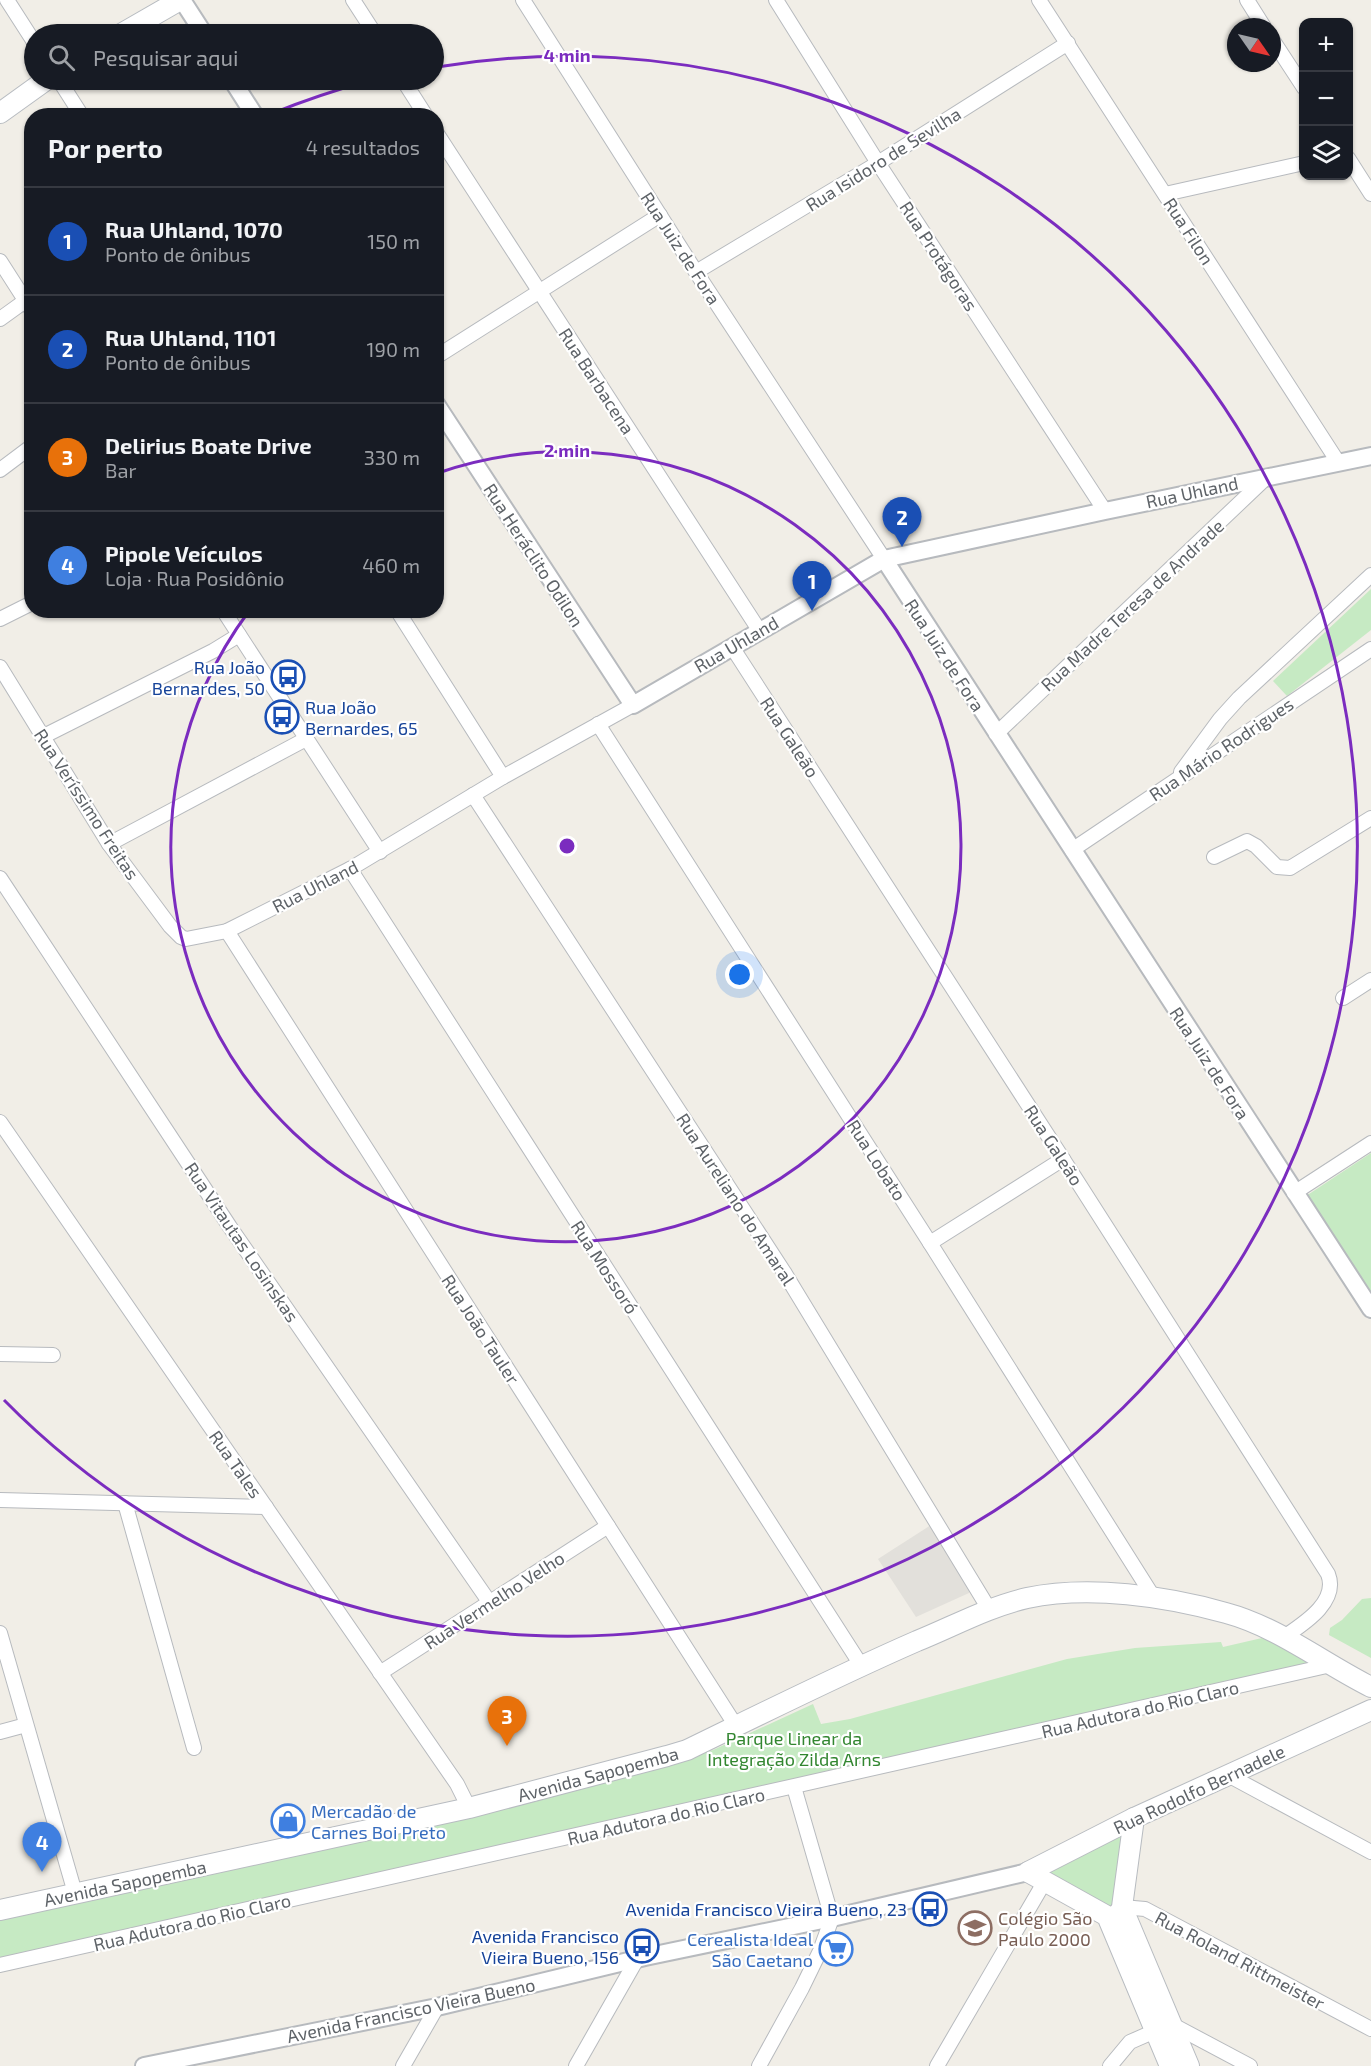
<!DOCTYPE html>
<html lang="pt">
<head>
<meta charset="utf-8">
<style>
  body { margin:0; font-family:"Exo 2",sans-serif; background:#242831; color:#f1f3f6 }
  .controls { position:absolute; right:18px; top:18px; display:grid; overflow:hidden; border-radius:12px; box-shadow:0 2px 4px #0004 }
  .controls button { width:54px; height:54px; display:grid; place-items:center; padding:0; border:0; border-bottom:2px solid #363941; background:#171b24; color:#f1f3f6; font:30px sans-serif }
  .compass { position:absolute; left:1227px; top:18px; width:54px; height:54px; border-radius:50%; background:#171b24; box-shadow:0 2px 4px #0004; rotate:124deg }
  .you { position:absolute; left:740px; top:975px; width:21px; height:21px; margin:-15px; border:4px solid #fff; border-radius:50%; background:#1a73e8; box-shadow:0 0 0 9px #1a73e833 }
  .badge { display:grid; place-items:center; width:39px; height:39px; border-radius:50%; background:#1a73e8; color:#fff; font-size:20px; font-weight:700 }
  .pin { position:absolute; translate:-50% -50px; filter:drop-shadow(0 2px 3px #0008) }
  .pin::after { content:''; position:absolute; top:32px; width:21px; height:18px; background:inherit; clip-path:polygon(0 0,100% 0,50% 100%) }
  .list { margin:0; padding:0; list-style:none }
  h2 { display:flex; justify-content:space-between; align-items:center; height:78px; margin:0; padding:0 24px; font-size:26px }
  h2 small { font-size:20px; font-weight:400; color:#9ea1a6 }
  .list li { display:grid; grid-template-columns:39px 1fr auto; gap:18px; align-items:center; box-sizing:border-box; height:108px; padding:0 24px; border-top:2px solid #363941 }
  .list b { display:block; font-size:22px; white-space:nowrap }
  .list p { margin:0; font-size:20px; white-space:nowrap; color:#9ea1a6 }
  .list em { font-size:20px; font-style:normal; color:#9ea1a6 }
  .icon { flex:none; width:33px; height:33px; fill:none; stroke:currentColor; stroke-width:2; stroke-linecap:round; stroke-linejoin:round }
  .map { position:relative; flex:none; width:1371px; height:2066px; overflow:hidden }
  .search { position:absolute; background:#171b24; box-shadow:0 2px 4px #0004; left:24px; top:24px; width:420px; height:66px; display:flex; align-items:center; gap:15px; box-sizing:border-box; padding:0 21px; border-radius:33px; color:#9ea1a6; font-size:22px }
  .panel { position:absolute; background:#171b24; box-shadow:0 2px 4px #0004; left:24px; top:108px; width:420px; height:510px; border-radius:24px }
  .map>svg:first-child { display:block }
  .industrial { fill:#e2e0db }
  .green { fill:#c6eac3 }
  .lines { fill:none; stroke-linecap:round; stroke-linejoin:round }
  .minor-casing { stroke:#b7babe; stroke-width:16 }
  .tertiary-casing { stroke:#b7babe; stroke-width:20 }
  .secondary-casing { stroke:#b8bcc1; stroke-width:22 }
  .minor { stroke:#fff; stroke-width:14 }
  .tertiary { stroke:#fff; stroke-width:16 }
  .secondary { stroke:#fff; stroke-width:20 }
  .ring { fill:none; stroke:#7b2cbf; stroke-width:3 }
  .labels { text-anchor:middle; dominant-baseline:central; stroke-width:4.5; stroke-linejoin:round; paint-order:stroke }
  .street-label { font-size:18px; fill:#5e6368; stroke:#fff }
  .transit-label { font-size:18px; fill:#164399; stroke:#fff; text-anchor:end }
  .park-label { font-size:18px; fill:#328630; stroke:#fff }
  .shop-label { font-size:18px; fill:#366cbe; stroke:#fff; text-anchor:start }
  .education-label { font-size:18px; fill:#785e54; stroke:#fff; text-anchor:start }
  .centre { fill:#7b2cbf; stroke:#fff; stroke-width:3 }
  .ring-label { font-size:18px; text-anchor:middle; font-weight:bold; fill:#7b2cbf; stroke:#fff; stroke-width:4.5; stroke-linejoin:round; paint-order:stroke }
</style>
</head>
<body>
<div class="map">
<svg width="1371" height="2066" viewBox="0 0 1371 2066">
  <rect width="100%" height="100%" fill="#f1eee7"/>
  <path class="industrial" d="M 931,1525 L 970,1588 L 969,1593 L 916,1617 L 878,1559 Z"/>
  <g class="green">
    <path d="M 1371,589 L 1371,630 L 1287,696 L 1273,681 Z"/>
    <path d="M 1371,1153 L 1371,1297 L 1303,1198 Z"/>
    <path d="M 1371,1598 L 1371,1658 L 1329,1635 L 1330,1628 L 1342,1620 L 1362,1599 Z"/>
    <path d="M 1262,1638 L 1278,1645 L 1314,1667 L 0,1959 L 0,1909 L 713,1750 L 813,1704 L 821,1724 L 850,1719 L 1067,1659 L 1135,1648 L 1221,1642 L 1223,1647 Z"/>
    <path d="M 1134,1818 L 1122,1907 L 1107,1916 L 1028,1872 Z"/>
  </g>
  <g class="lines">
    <g class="minor-casing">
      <g id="minor">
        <path d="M 7,0 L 34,42"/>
        <path d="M 353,0 L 375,34"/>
        <path d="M 523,0 L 696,272 L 884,559"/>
        <path d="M 776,0 L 878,163 L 1105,511"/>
        <path d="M 1039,0 L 1338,462"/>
        <path d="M 1247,0 L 1264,27"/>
        <path d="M 1272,39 L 1304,88"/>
        <path d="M 59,80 L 82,116"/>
        <path d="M 403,80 L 426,116"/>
        <path d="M 436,132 L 759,630"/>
        <path d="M 1348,158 L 1371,194"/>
        <path d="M 1165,194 L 1304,163"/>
        <path d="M 0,261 L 32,311"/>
        <path d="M 696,272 L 878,163 L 1068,43"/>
        <path d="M 0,319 L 25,301"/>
        <path d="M 436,357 L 660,215"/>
        <path d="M 0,470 L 32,446"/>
        <path d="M 223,610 L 380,852"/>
        <path d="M 397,610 L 503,777"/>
        <path d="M 0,619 L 32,603"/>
        <path d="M 732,647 L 1063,1159 L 1328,1574 C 1339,1602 1303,1624 1284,1637"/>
        <path d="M 0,667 L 109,844 L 170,926 L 181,937 L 186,939 L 227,931 L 350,869 L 503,777 L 633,705"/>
        <path d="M 598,724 L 930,1243 L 1154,1598"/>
        <path d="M 996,734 L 1268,476"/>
        <path d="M 42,737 L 213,651 L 239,635"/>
        <path d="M 1181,772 L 1220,719 L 1239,698 L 1371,575"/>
        <path d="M 473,795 L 784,1272 L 989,1609"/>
        <path d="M 109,844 L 306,739"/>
        <path d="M 1072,850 L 1371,649"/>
        <path d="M 1214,857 L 1247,841 L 1256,846 L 1277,867 L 1290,868 L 1371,818"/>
        <path d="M 350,869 L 861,1665"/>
        <path d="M 0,878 L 230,1227 L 490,1603"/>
        <path d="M 227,931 L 736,1726"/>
        <path d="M 1343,998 L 1371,980"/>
        <path d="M 0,1122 L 457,1784 L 469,1808"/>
        <path d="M 1294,1193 L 1371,1143"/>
        <path d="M 930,1243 L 1063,1159"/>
        <path d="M 0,1354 L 53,1355"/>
        <path d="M 0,1500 L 266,1507"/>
        <path d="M 125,1503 L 194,1748"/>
        <path d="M 0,1633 L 75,1893"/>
        <path d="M 380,1673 L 608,1526"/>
        <path d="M 0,1732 L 26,1725"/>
        <path d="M 1228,1775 L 1371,1852"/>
        <path d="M 1116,1911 L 1122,1907 L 1145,1909 L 1371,2029"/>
        <path d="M 0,1965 L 1331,1665"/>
        <path d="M 403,2066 L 437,2007"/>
        <path d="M 576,2066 L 637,1959"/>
        <path d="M 759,2066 L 802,1988 L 820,1951 L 832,1918 L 794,1787"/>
        <path d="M 937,2066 L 1045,1881"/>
        <path d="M 1110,2066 L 1130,2042 L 1171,2024 L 1250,2066"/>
      </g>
    </g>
    <g class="tertiary-casing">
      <g id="tertiary">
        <path d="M 182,0 L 204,34"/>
        <path d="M 232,80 L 255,116"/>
        <path d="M 436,404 L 633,705 L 884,559 L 1105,511 L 1371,456"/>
        <path d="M 884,559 L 1371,1309"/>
        <path d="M 144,2066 L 437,2007 L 645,1957 L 832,1918 L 1028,1872"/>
      </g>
    </g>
    <g class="secondary-casing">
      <g id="secondary">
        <path d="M 121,34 L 180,0"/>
        <path d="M 0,113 L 46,80"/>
        <path d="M 1134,1818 L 1122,1907 L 1189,2066"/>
        <path d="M 1028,1872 L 1134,1818 L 1371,1710"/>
        <path d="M 1028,1872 L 1107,1916 L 1170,2066"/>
        <path d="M 0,1910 L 469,1808 L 667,1756 L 687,1750 C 763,1713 839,1675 917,1641 C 954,1626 988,1607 1027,1598 C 1089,1585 1166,1596 1226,1613 C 1278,1627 1323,1663 1371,1687"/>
      </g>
    </g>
    <use href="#minor" class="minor"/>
    <use href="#tertiary" class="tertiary"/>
    <use href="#secondary" class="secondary"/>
  </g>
  <g class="ring">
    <path d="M438 473A395 395 0 1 1 249 611"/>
    <path d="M271 114A790 790 0 0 1 369 81M437 67A790 790 0 1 1 4 1400"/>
  </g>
  <defs>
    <g id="bus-ring" transform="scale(1.725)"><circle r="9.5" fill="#fff" stroke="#1a4fb4" stroke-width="1.5"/><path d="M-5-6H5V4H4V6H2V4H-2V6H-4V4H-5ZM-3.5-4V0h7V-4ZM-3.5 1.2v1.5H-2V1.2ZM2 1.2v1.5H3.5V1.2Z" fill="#1a4fb4"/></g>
    <g id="shop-ring" transform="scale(1.725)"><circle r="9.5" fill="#fff" stroke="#3f7fe0" stroke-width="1.5"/><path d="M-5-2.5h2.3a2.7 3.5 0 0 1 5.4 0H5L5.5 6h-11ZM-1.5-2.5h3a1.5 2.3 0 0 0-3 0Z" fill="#3f7fe0"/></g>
    <g id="school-ring" transform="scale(1.725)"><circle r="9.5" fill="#fff" stroke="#8d6e63" stroke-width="1.5"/><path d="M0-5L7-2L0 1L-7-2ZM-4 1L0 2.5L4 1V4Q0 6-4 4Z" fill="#8d6e63"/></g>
    <g id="supermarket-ring" transform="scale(1.725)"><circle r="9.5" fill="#fff" stroke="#3f7fe0" stroke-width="1.5"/><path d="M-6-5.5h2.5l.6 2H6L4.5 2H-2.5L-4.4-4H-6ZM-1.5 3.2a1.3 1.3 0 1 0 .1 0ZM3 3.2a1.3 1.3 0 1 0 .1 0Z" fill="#3f7fe0"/></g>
  </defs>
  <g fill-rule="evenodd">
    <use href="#bus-ring" x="288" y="677"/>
    <use href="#bus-ring" x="282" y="717"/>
    <use href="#shop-ring" x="288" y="1821"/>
    <use href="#bus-ring" x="930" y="1909"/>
    <use href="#school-ring" x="975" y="1928"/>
    <use href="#bus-ring" x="642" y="1946"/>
    <use href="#supermarket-ring" x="836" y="1949"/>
  </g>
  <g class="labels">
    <g class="street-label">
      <text transform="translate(883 159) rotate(-32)">Rua Isidoro de Sevilha</text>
      <text transform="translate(1189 231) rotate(57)">Rua Filon</text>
      <text transform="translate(681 248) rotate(57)">Rua Juiz de Fora</text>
      <text transform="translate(939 256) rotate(57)">Rua Protágoras</text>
      <text transform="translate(597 381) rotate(57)">Rua Barbacena</text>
      <text transform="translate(1192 492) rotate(-12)">Rua Uhland</text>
      <text transform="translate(534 555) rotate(57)">Rua Heráclito Odilon</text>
      <text transform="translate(1132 605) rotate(-43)">Rua Madre Teresa de Andrade</text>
      <text transform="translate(736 644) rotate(-30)">Rua Uhland</text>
      <text transform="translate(945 655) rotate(57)">Rua Juiz de Fora</text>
      <text transform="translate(790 737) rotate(57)">Rua Galeão</text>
      <text transform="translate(1221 749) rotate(-34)">Rua Mário Rodrigues</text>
      <text transform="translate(87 804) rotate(57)">Rua Veríssimo Freitas</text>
      <text transform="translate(315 886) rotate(-27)">Rua Uhland</text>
      <text transform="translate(1210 1063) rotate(57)">Rua Juiz de Fora</text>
      <text transform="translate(1054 1145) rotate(57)">Rua Galeão</text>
      <text transform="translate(877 1160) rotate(57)">Rua Lobato</text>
      <text transform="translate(736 1199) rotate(57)">Rua Aureliano do Amaral</text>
      <text transform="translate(242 1242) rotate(56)">Rua Vitautas Losinskas</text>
      <text transform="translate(605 1267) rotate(57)">Rua Mossoró</text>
      <text transform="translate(481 1329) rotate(57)">Rua João Tauler</text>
      <text transform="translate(236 1464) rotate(55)">Rua Tales</text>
      <text transform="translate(494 1600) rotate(-33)">Rua Vermelho Velho</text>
      <text transform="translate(1140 1709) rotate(-13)">Rua Adutora do Rio Claro</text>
      <text transform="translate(598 1774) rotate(-15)">Avenida Sapopemba</text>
      <text transform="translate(1199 1789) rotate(-25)">Rua Rodolfo Bernadele</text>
      <text transform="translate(666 1816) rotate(-13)">Rua Adutora do Rio Claro</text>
      <text transform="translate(125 1883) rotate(-12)">Avenida Sapopemba</text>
      <text transform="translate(192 1922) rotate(-13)">Rua Adutora do Rio Claro</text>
      <text transform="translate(1240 1960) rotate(28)">Rua Roland Rittmeister</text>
      <text transform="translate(411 2010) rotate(-12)">Avenida Francisco Vieira Bueno</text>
    </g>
    <g class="transit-label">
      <text x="265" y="667">Rua João<tspan x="265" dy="21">Bernardes, 50</tspan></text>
      <text x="305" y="707" text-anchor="start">Rua João<tspan x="305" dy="21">Bernardes, 65</tspan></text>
      <text x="907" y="1909">Avenida Francisco Vieira Bueno, 23</text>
      <text x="619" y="1936">Avenida Francisco<tspan x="619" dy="21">Vieira Bueno, 156</tspan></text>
    </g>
    <g class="park-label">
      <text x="794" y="1738">Parque Linear da<tspan x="794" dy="21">Integração Zilda Arns</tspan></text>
    </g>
    <g class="shop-label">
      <text x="311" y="1811">Mercadão de<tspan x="311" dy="21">Carnes Boi Preto</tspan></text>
      <text x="813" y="1939" text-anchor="end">Cerealista Ideal<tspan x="813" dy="21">São Caetano</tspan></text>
    </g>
    <g class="education-label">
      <text x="998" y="1918">Colégio São<tspan x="998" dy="21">Paulo 2000</tspan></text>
    </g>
  </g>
  <circle cx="567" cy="846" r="9" class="centre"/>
  <g class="ring-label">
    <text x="567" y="62">4 min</text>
    <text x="567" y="457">2 min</text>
  </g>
</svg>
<div class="controls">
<button>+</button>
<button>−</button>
<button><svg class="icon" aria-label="layers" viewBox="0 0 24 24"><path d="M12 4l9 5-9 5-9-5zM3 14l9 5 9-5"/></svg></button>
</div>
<svg class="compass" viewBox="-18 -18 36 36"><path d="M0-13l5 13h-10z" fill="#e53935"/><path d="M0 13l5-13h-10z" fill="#9ea1a6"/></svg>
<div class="you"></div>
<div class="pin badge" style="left:812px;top:611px;background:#1a4fb4">1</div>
<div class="pin badge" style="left:902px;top:547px;background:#1a4fb4">2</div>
<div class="pin badge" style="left:507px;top:1746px;background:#e8710a">3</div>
<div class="pin badge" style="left:42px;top:1872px;background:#3f7fe0">4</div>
<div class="search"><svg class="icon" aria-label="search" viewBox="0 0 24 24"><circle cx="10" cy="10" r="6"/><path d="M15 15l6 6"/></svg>Pesquisar aqui</div>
<section class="panel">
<h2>Por perto<small>4 resultados</small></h2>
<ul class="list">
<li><span class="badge" style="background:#1a4fb4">1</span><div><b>Rua Uhland, 1070</b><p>Ponto de ônibus</p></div><em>150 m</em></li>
<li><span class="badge" style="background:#1a4fb4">2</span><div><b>Rua Uhland, 1101</b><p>Ponto de ônibus</p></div><em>190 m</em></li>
<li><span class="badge" style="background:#e8710a">3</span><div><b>Delirius Boate Drive</b><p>Bar</p></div><em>330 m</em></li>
<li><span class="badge" style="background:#3f7fe0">4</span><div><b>Pipole Veículos</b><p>Loja · Rua Posidônio</p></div><em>460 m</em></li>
</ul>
</section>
</div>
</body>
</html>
